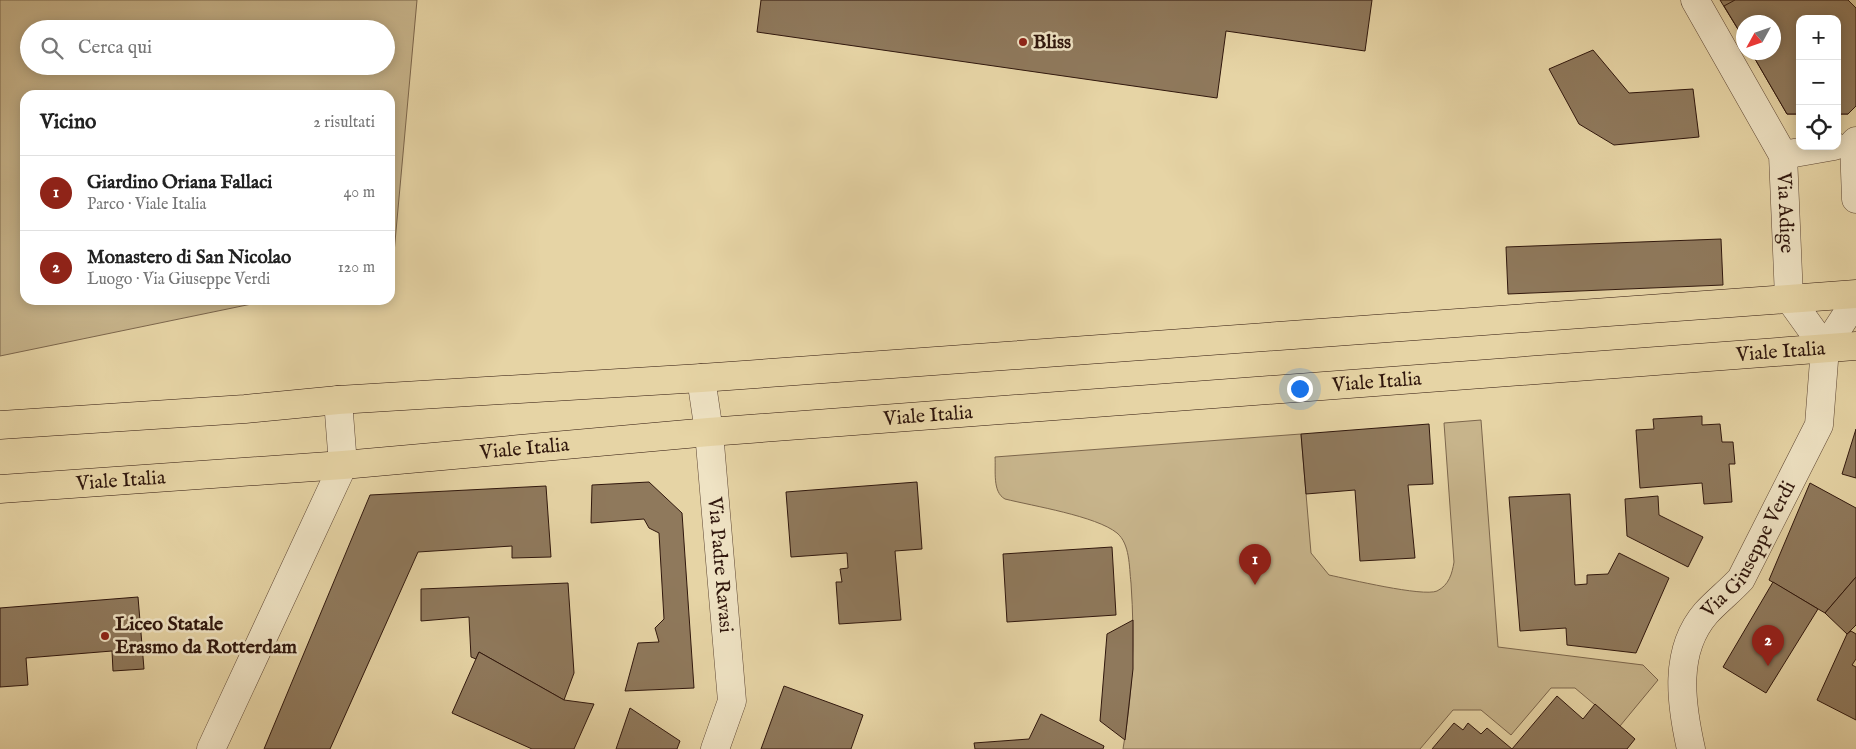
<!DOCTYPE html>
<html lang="it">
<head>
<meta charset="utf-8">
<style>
  body { margin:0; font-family:"IM FELL English",serif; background:#f6f6f6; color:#222 }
  .controls { position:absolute; right:15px; top:15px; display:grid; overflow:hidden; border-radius:10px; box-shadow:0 2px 12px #0003 }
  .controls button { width:45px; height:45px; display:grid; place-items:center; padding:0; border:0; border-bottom:1px solid #e0e0e0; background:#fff; color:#222; font:25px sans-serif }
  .compass { position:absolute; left:1736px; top:15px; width:45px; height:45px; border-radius:50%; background:#fff; box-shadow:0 2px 12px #0003; rotate:230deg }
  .you { position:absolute; left:1299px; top:388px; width:18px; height:18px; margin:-12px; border:4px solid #fff; border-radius:50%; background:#1a73e8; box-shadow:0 0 0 8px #1a73e833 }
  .badge { display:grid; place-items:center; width:32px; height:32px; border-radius:50%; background:#8f2418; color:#fff; font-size:16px; font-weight:700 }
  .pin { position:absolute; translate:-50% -41px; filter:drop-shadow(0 1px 2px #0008) }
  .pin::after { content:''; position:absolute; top:26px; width:18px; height:15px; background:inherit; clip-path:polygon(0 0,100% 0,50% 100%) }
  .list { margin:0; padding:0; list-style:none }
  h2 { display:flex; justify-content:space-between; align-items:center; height:65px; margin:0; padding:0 20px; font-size:21px }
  h2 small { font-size:16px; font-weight:400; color:#767676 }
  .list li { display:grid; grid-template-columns:32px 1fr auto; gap:15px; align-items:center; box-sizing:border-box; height:75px; padding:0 20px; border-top:1px solid #e0e0e0 }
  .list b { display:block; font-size:19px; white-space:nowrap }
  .list p { margin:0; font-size:16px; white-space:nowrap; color:#767676 }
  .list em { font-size:16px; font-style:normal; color:#767676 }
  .icon { flex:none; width:28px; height:28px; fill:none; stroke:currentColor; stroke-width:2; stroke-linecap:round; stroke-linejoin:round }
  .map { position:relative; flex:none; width:1856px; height:749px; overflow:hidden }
  .search { position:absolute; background:#fff; box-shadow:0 2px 12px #0003; left:20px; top:20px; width:375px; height:55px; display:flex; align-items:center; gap:12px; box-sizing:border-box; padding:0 18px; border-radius:28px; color:#767676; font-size:19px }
  .panel { position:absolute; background:#fff; box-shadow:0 2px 12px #0003; left:20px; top:90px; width:375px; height:215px; border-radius:15px }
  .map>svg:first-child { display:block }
  .green { fill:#c7b48b; stroke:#7c664c; fill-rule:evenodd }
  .building { fill:#8f795c; stroke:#30170d }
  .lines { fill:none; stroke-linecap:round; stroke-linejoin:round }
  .minor-casing { stroke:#5e4633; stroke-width:29 }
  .major-casing { stroke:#30170d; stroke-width:29 }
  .minor { stroke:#efe3c4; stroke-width:28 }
  .major { stroke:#e6d4a5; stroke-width:28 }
  .poi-dot { fill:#8f2418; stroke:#efe3c4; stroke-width:2 }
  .labels { text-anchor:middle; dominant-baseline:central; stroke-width:5; stroke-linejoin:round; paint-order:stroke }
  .poi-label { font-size:20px; font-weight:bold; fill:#30170d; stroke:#efe3c4; text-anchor:start }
  .street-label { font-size:20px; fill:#30170d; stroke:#efe3c4 }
</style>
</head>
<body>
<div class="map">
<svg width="1856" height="749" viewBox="0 0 1856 749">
  <rect width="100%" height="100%" fill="#e6d4a5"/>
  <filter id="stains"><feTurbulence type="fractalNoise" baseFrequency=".004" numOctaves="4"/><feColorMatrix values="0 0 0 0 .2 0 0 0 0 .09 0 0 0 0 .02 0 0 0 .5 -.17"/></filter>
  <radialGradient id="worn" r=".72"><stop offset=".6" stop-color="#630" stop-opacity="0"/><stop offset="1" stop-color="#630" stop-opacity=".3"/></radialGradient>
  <g class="green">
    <path d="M 0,0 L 417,0 L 392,275 L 390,276 L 390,95 L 25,95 L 25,300 L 271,300 L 0,356 ZM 29,29 L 386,29 L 386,66 L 29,66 Z"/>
    <path d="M 1481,420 L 1498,647 L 1643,665 L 1658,680 L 1620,726 L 1575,688 L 1551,688 L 1511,735 L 1481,710 L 1453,710 L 1420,749 L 1123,749 C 1133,691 1135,641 1131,583 C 1129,566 1130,544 1117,533 C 1096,516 1033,506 1005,499 C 992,492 996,470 995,457 L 1301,434 L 1311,553 L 1329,575 C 1348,579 1423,597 1437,591 C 1449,585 1452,574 1454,562 L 1444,423 Z"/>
  </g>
  <g class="building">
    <path d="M 761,0 L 1372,0 L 1365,51 L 1226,31 L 1217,98 L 757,32 Z"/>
    <path d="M 1720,0 L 1848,0 L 1856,8 L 1856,106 L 1848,114 L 1837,114 L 1837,19 L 1800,19 L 1800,114 L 1787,114 L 1751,52 L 1774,52 L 1774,22 L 1744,22 L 1744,39 Z"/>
    <path d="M 1735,0 L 1848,0 L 1856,8 L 1856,106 L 1848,114 L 1837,114 L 1837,19 L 1800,19 L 1800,114 L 1787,114 L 1751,52 L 1774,52 L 1774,22 L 1744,22 L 1744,39 L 1724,6 Z"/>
    <path d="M 1593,50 L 1629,93 L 1693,89 L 1699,137 L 1614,145 L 1579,124 L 1549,69 Z"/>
    <path d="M 1721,239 L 1723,285 L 1508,294 L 1506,247 Z"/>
    <path d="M 1702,416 L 1702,425 L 1720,424 L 1722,442 L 1733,442 L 1735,464 L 1729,464 L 1732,502 L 1704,504 L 1702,483 L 1640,488 L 1636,430 L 1654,429 L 1653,419 Z"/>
    <path d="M 1429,424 L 1433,484 L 1408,485 L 1415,558 L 1360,561 L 1355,490 L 1306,494 L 1301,434 Z"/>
    <path d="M 1856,429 L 1856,478 L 1842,474 Z"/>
    <path d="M 649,482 L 682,513 L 694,688 L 625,691 L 638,643 L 659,642 L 655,628 L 664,619 L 659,533 L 649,528 L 644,519 L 591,523 L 592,485 Z"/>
    <path d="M 917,482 L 922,549 L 895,551 L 901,620 L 839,624 L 836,582 L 842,582 L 840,569 L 848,568 L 847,553 L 791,557 L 786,492 Z"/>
    <path d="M 1810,483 L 1856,508 L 1856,577 L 1825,613 L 1769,580 Z"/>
    <path d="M 546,486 L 551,557 L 512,558 L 512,546 L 418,552 L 330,749 L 264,749 L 370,495 Z"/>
    <path d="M 1570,494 L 1575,585 L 1587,584 L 1587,575 L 1608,574 L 1619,553 L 1669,578 L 1636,653 L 1567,645 L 1566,628 L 1520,631 L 1509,497 Z"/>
    <path d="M 1658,496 L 1659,515 L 1703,537 L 1688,567 L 1627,536 L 1625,499 Z"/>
    <path d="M 1112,547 L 1116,615 L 1007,622 L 1003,554 Z"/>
    <path d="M 1856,577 L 1856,625 L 1847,634 L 1825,613 Z"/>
    <path d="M 1773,582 L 1818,609 L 1766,693 L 1723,667 Z"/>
    <path d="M 568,583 L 574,673 L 564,700 L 479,652 L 476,659 L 471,657 L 469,617 L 421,621 L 421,589 Z"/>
    <path d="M 138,597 L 144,669 L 113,671 L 112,651 L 26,658 L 28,685 L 0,687 L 0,608 Z"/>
    <path d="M 1133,620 L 1133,669 L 1125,740 L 1100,721 L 1107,634 Z"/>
    <path d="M 1851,631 L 1856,634 L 1856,659 L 1852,665 L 1856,667 L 1856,720 L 1817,700 L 1847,634 Z"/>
    <path d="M 479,652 L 564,700 L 594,704 L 574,749 L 532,749 L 452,713 Z"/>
    <path d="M 784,686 L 863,715 L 851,749 L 761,749 Z"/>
    <path d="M 1557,696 L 1583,719 L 1595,704 L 1635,739 L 1627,749 L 1432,749 L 1454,723 L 1463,730 L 1468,723 L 1481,734 L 1487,728 L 1512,749 Z"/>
    <path d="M 630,708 L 680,741 L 677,749 L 616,749 Z"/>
    <path d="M 1041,714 L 1104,746 L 1103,749 L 975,749 L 974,743 L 1029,739 Z"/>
  </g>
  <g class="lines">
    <g class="minor-casing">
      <g id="minor">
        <path id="s1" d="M 1695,0 L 1783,155 L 1789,298 L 1825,348"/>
        <path d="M 1856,141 L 1854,143 L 1856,199"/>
        <path d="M 1783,155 L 1834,146"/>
        <path id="s2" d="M 701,378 L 709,432 L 732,701 L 715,749"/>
        <path d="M 211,749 L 343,465 L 338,400"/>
        <path id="s3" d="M 1691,749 C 1681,704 1673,651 1706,613 C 1717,601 1730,591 1741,579 L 1819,425 L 1825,348 L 1856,300"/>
      </g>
    </g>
    <g class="major-casing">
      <g id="major">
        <path d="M 0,425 L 245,409 L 338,400 L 701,378 L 1856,294"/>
        <path id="s4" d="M 0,489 L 343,465 L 709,432 L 1856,346"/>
      </g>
    </g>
    <use href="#minor" class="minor"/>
    <use href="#major" class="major"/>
  </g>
  <g class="poi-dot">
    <circle cx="1023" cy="42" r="5"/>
    <circle cx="105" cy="636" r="5"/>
  </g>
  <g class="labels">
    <g class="poi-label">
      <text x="1033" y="42">Bliss</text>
      <text x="115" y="624">Liceo Statale<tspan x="115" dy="23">Erasmo da Rotterdam</tspan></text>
    </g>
    <g class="street-label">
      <text stroke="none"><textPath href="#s1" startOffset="236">Via Adige</textPath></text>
      <text stroke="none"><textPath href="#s4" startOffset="1786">Viale Italia</textPath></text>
      <text stroke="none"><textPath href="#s4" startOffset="1381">Viale Italia</textPath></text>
      <text stroke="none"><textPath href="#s4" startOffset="931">Viale Italia</textPath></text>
      <text stroke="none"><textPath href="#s4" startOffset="526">Viale Italia</textPath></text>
      <text stroke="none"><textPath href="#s4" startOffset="121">Viale Italia</textPath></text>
      <text stroke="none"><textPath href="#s3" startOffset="220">Via Giuseppe Verdi</textPath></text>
      <text stroke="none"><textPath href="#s2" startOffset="188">Via Padre Ravasi</textPath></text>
    </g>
  </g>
  <rect width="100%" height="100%" filter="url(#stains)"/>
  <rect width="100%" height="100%" fill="url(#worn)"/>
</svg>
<div class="controls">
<button>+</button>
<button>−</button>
<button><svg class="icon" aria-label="locate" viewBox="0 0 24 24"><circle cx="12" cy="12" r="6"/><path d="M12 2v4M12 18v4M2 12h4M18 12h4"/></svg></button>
</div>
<svg class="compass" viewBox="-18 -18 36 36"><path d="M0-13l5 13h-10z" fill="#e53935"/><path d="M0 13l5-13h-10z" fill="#767676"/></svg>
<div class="you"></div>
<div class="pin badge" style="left:1255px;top:585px">1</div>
<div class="pin badge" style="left:1768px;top:666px">2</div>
<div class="search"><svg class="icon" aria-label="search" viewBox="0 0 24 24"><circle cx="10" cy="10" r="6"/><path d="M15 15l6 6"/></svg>Cerca qui</div>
<section class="panel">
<h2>Vicino<small>2 risultati</small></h2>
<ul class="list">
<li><span class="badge">1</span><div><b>Giardino Oriana Fallaci</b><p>Parco · Viale Italia</p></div><em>40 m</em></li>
<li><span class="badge">2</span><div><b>Monastero di San Nicolao</b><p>Luogo · Via Giuseppe Verdi</p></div><em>120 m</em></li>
</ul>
</section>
</div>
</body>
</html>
